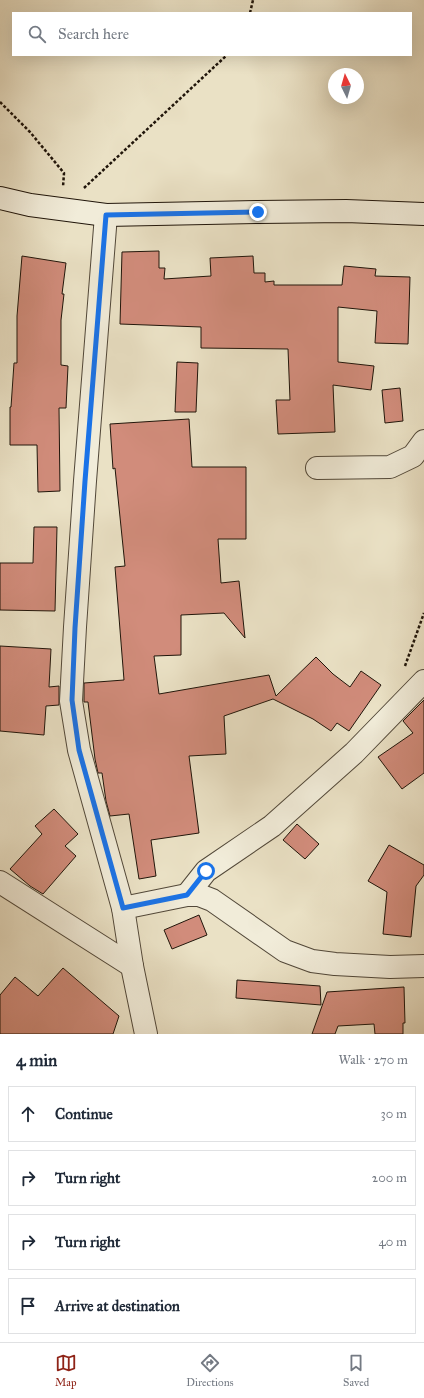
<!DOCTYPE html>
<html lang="en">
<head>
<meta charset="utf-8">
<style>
  body { margin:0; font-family:"IM FELL Great Primer",serif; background:#f2f2f3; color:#1f2937 }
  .compass { position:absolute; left:328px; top:68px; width:36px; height:36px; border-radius:50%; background:#fff; box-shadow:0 4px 16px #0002; rotate:355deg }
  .stop { position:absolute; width:12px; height:12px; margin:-9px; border:3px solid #1a73e8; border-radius:50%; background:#fff }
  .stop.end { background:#1a73e8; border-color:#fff; box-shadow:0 1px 4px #0008 }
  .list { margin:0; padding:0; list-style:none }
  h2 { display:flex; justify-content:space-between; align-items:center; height:52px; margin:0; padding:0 16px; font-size:17px }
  h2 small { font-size:13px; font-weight:400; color:#747a83 }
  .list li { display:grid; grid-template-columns:26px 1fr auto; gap:12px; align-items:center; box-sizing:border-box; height:56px; margin:0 8px 8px; padding:0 8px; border:1px solid #e0e1e3; border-radius:0px }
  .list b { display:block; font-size:15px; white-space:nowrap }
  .list em { font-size:13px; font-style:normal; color:#747a83 }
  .icon { flex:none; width:22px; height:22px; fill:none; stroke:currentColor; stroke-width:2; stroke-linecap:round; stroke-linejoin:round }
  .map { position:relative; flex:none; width:424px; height:1034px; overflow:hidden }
  .search { position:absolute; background:#fff; box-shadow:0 4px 16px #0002; left:12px; right:12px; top:12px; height:44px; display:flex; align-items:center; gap:10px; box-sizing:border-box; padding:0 14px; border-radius:0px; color:#747a83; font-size:15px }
  .sheet { height:308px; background:#fff }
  nav { display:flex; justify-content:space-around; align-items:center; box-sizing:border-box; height:56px; border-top:1px solid #e0e1e3; background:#fff; font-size:11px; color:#747a83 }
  nav a { display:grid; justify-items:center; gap:2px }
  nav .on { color:#8f2418 }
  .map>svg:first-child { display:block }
  .building { fill:#d18c7b; stroke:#20150a }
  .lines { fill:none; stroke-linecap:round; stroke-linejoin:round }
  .minor-casing { stroke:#524839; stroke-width:24 }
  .tertiary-casing { stroke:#524839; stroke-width:24 }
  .secondary-casing { stroke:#20150a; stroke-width:24 }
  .path { stroke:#20150a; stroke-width:2.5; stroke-dasharray:3 2; stroke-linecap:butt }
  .minor { stroke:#f1ecd9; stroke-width:22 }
  .tertiary { stroke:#f1ecd9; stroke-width:22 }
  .secondary { stroke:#f1ecd9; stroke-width:22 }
  .route { stroke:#1a73e8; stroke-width:5 }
</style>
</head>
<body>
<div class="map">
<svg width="424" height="1034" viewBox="0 0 424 1034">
  <rect width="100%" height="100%" fill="#eae1c5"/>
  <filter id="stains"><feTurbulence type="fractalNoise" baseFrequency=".005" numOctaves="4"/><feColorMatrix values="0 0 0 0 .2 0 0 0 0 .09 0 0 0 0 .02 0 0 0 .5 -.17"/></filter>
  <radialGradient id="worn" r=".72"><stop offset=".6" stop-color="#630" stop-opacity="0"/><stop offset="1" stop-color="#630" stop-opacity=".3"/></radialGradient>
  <g class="building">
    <path d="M 159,251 L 159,268 L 165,268 L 164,279 L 211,276 L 210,258 L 253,256 L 254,273 L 265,273 L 265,282 L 274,281 L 274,285 L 342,285 L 344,266 L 376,269 L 375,276 L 410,277 L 408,344 L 375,343 L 377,311 L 338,307 L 338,362 L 374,366 L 371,390 L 333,385 L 335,432 L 278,434 L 276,400 L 290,400 L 288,349 L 201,348 L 201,327 L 120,324 L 122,252 Z"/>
    <path d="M 22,256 L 66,263 L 62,294 L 64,294 L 61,320 L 61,365 L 68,366 L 66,408 L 59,408 L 60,491 L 38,492 L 37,445 L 10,445 L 10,407 L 11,407 L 14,363 L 17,363 L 17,316 Z"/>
    <path d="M 177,362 L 198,363 L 196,412 L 175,412 Z"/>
    <path d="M 400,388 L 403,421 L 385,423 L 382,390 Z"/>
    <path d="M 189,419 L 192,467 L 246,467 L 246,539 L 218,539 L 221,583 L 239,581 L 245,638 L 224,613 L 181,615 L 181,655 L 154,656 L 159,694 L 269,675 L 276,696 L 316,657 L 333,674 L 350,687 L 361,671 L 381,685 L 349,731 L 337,723 L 331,731 L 313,719 L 273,699 L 224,716 L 226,754 L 189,756 L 199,833 L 151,840 L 156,876 L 139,879 L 129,814 L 110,816 L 106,801 L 102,773 L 98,773 L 95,759 L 88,702 L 84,702 L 84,683 L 124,680 L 115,567 L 125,566 L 115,468 L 113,469 L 110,424 Z"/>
    <path d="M 34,527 L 57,527 L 55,611 L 0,610 L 0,563 L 33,563 Z"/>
    <path d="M 0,646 L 51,649 L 49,687 L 59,686 L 59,705 L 46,706 L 44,735 L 0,731 Z"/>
    <path d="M 424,700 L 424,773 L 402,789 L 378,757 L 413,733 L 403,721 Z"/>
    <path d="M 54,809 L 78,834 L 65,846 L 76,856 L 43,894 L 30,886 L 10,869 L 42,834 L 35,826 Z"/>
    <path d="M 297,824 L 319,844 L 305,859 L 283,840 Z"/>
    <path d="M 389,845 L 424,865 L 424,875 L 416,886 L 411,937 L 383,934 L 387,892 L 368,881 Z"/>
    <path d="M 199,915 L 207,935 L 172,949 L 164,930 Z"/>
    <path d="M 63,968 L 119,1016 L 113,1034 L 0,1034 L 0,995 L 15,977 L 38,996 Z"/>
    <path d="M 237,980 L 320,986 L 321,1005 L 236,998 Z"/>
    <path d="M 404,987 L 405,1023 L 403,1023 L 403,1034 L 375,1034 L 374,1024 L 338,1026 L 335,1034 L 312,1034 L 327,992 Z"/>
  </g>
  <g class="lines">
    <g class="minor-casing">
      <g id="minor">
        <path d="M 317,468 L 390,467 L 413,456 L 424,441"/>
        <path d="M 0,882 L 132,966"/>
        <path d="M 187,895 L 206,871 L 272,826 L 354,753 L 424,681"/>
        <path d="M 123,908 L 187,895 L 199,895 L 212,900 L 285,951 L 312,961 L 335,964 L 390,967 L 424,966"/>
      </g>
    </g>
    <g class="tertiary-casing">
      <path id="tertiary" d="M 106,215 L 85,481 L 75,627 L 71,701 L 79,750 L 123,908 L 132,966 L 146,1034"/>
    </g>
    <g class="secondary-casing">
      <path id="secondary" d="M 0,198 L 30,205 L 106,215 L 258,212 L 346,211 L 424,214"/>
    </g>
    <g class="path">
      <path d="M 250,13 L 253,0"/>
      <path d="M 0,102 L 30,132 L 64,173 L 63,187"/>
      <path d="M 84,188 L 227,55"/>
      <path d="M 405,666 L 424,613"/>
    </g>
    <use href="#minor" class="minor"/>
    <use href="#tertiary" class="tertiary"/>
    <use href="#secondary" class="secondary"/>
  </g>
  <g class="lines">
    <path class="route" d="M 206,871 L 187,895 L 123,908 L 79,750 L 72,700 L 75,628 L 85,481 L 106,215 L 258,212"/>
  </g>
  <rect width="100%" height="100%" filter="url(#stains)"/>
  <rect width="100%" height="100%" fill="url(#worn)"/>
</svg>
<svg class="compass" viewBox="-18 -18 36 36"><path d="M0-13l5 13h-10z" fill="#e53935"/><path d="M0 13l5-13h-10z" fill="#747a83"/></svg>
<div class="stop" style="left:206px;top:871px"></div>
<div class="stop end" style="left:258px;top:212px"></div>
<div class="search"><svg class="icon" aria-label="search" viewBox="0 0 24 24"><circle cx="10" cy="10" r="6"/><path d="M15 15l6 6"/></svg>Search here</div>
</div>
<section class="sheet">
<h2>4 min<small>Walk · 270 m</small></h2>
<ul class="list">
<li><svg class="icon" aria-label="ahead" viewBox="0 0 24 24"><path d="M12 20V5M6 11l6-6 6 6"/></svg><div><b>Continue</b></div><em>30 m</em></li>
<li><svg class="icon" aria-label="right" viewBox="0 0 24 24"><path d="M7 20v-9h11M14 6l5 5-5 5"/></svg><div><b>Turn right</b></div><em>200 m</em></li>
<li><svg class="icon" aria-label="right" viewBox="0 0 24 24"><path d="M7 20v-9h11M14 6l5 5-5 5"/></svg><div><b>Turn right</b></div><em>40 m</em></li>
<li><svg class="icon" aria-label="arrive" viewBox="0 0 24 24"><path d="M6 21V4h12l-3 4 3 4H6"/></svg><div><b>Arrive at destination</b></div></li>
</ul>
</section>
<nav>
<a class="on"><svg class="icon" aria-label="map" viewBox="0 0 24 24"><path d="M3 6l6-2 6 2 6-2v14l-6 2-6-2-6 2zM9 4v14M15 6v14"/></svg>Map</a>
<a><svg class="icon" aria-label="directions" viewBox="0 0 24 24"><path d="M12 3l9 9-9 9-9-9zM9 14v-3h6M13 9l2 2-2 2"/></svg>Directions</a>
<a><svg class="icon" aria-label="saved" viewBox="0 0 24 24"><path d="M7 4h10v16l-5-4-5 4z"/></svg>Saved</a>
</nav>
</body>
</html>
